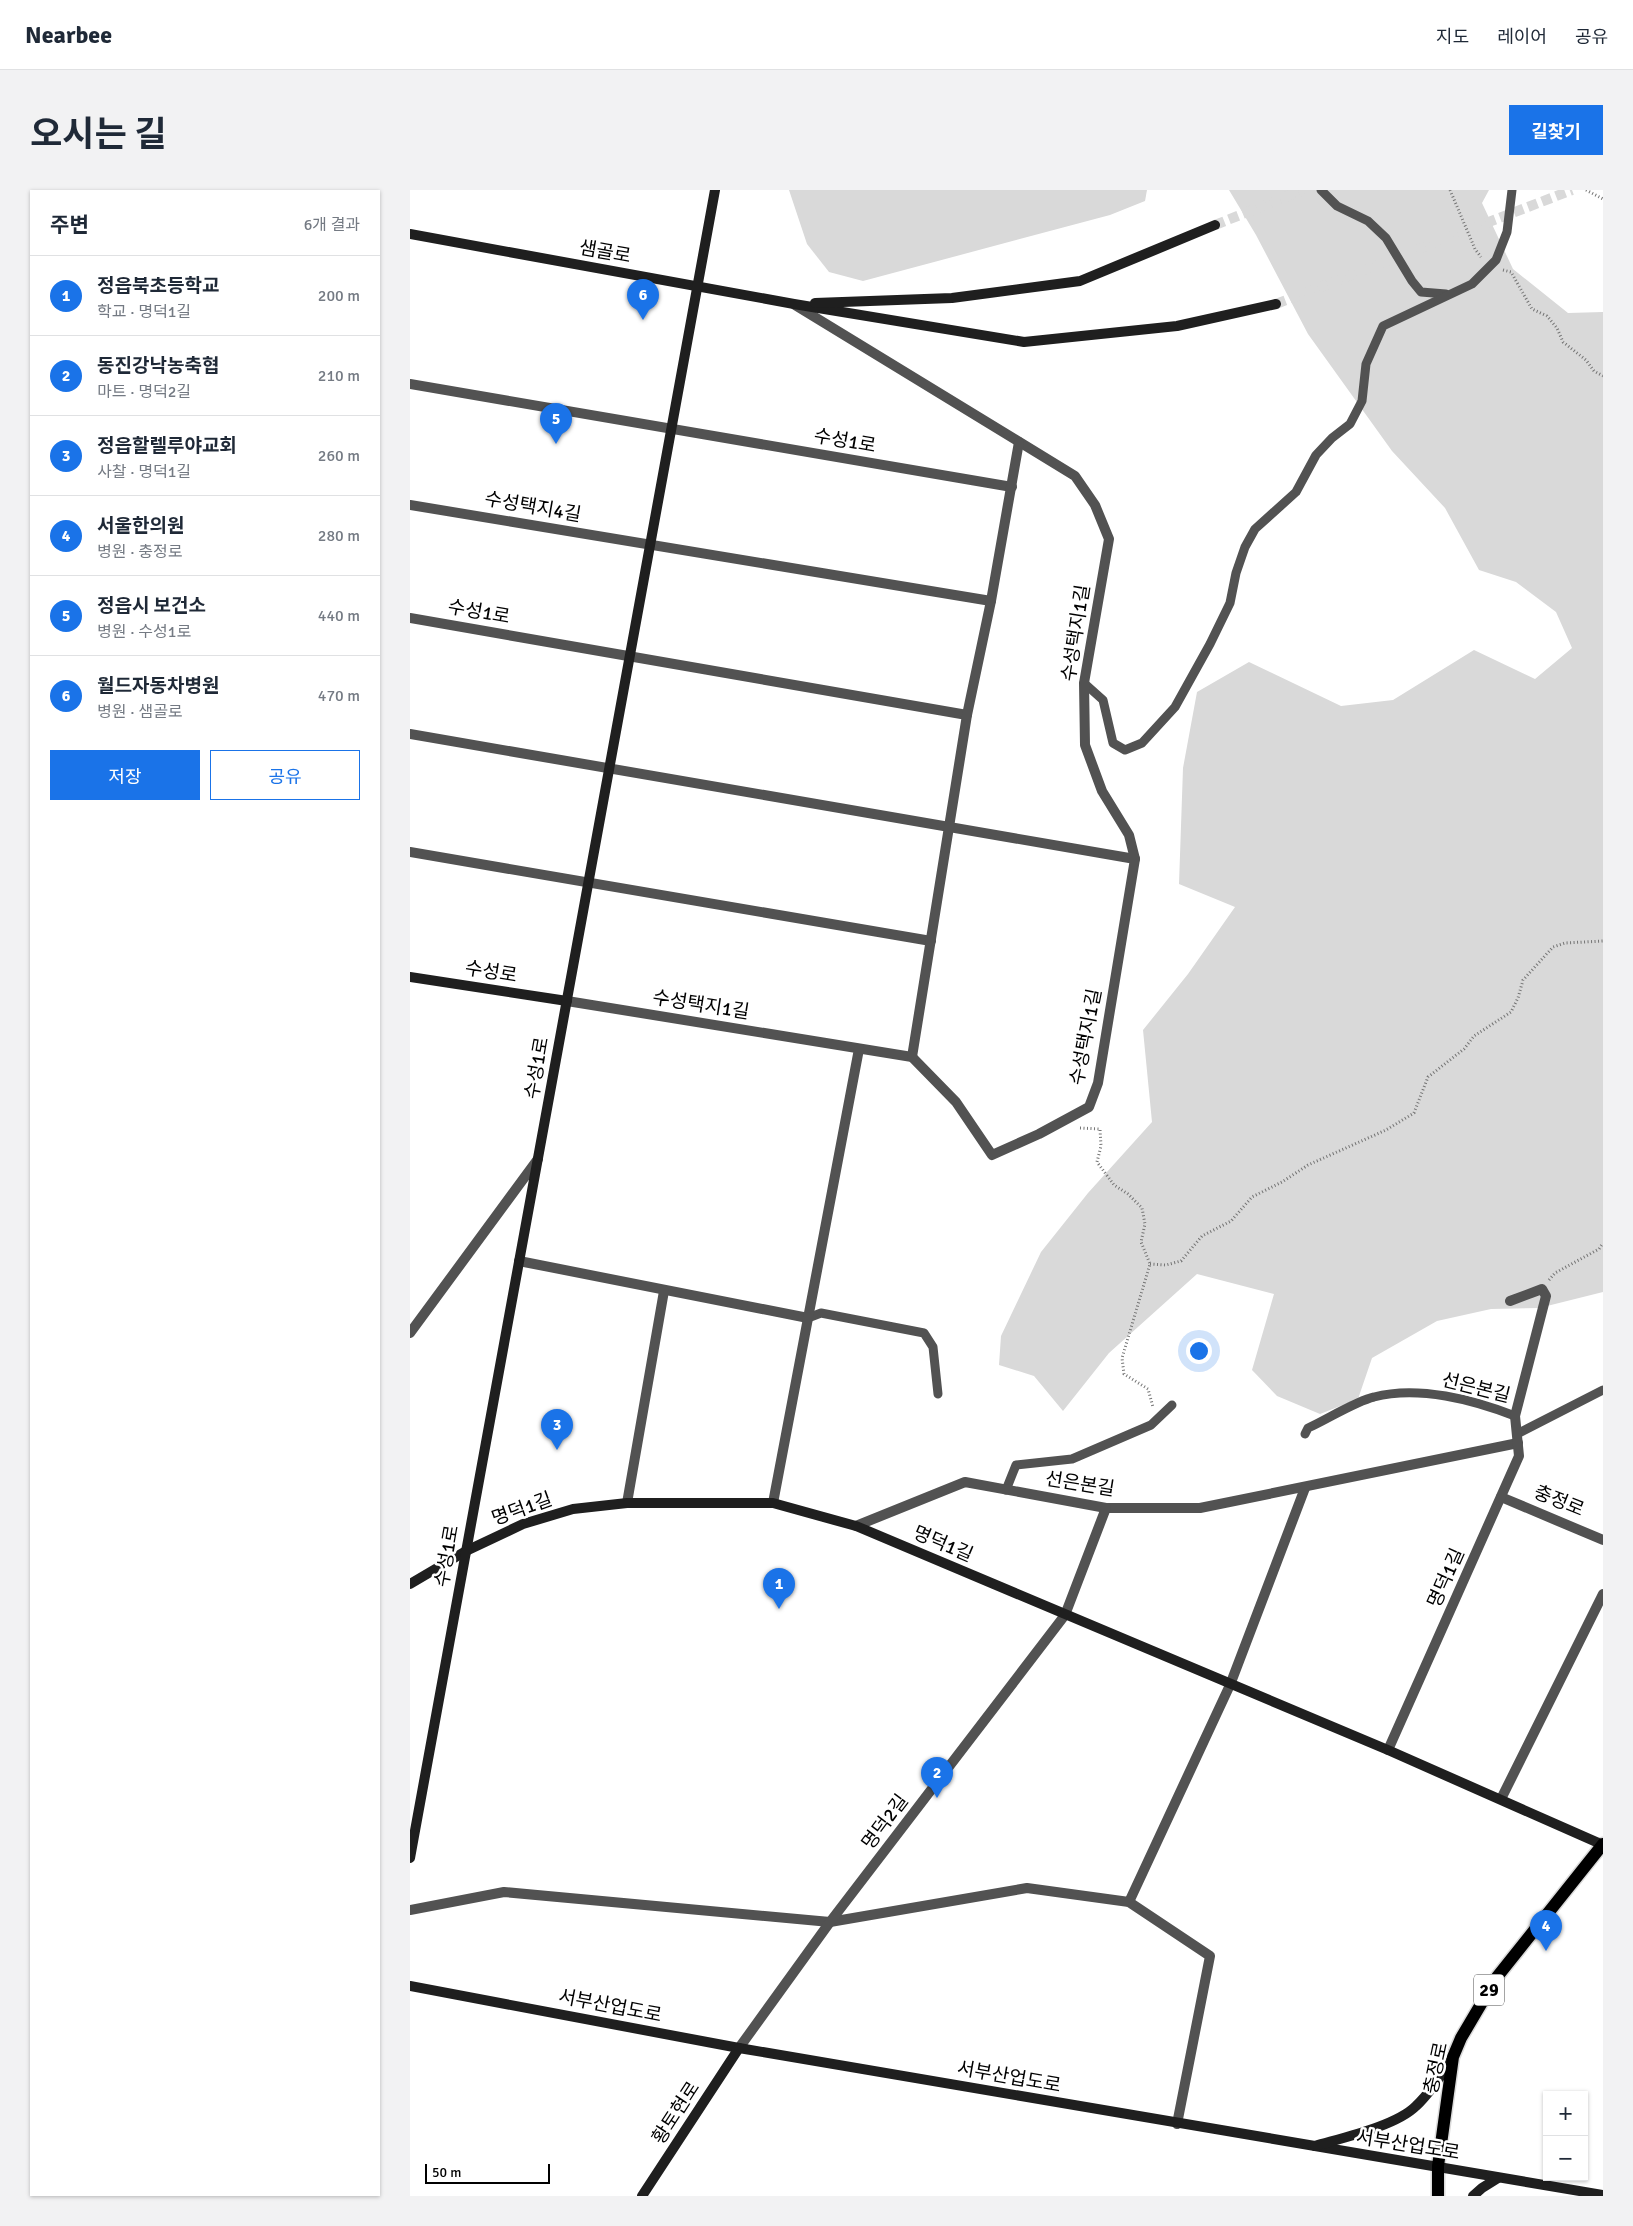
<!DOCTYPE html>
<html lang="ko">
<head>
<meta charset="utf-8">
<style>
  body { margin:0; font-family:Signika,"Noto Sans KR",sans-serif; background:#f2f2f3; color:#1f2937 }
  .controls { position:absolute; right:15px; bottom:15px; display:grid; overflow:hidden; border-radius:0px; box-shadow:0 1px 4px #0004 }
  .controls button { width:45px; height:45px; display:grid; place-items:center; padding:0; border:0; border-bottom:1px solid #e0e1e3; background:#fff; color:#1f2937; font:25px sans-serif }
  .scale { position:absolute; left:15px; bottom:12px; width:125px; box-sizing:border-box; padding-left:5px; border:2px solid #000; border-top:0; font-size:14px; line-height:18px; white-space:nowrap; color:#000; -webkit-text-stroke:4px #fff; paint-order:stroke }
  .you { position:absolute; left:788px; top:1160px; width:18px; height:18px; margin:-12px; border:4px solid #fff; border-radius:50%; background:#1a73e8; box-shadow:0 0 0 8px #1a73e833 }
  .badge { display:grid; place-items:center; width:32px; height:32px; border-radius:50%; background:#1a73e8; color:#fff; font-size:16px; font-weight:700 }
  .pin { position:absolute; translate:-50% -41px; filter:drop-shadow(0 1px 2px #0008) }
  .pin::after { content:''; position:absolute; top:26px; width:18px; height:15px; background:inherit; clip-path:polygon(0 0,100% 0,50% 100%) }
  .list { margin:0; padding:0; list-style:none }
  h2 { display:flex; justify-content:space-between; align-items:center; height:65px; margin:0; padding:0 20px; font-size:21px }
  h2 small { font-size:16px; font-weight:400; color:#747a83 }
  .list li { display:grid; grid-template-columns:32px 1fr auto; gap:15px; align-items:center; box-sizing:border-box; height:80px; padding:0 20px; border-top:1px solid #e0e1e3 }
  .list b { display:block; font-size:19px; white-space:nowrap }
  .list p { margin:0; font-size:16px; white-space:nowrap; color:#747a83 }
  .list em { font-size:16px; font-style:normal; color:#747a83 }
  .actions { display:flex; gap:10px; padding:15px 20px }
  .actions a { flex:1; padding:11px 0; border:1px solid #1a73e8; border-radius:0px; text-align:center; font-size:18px; color:#1a73e8 }
  .actions .main { background:#1a73e8; color:#fff }
  .map { position:relative; flex:none; width:1193px; height:2006px; overflow:hidden; border-radius:0px }
  header { display:flex; align-items:center; gap:30px; box-sizing:border-box; height:70px; padding:0 25px; background:#fff; border-bottom:1px solid #e0e1e3 }
  header strong { font-size:24px }
  nav { display:flex; gap:28px; margin-inline-start:auto; font-size:18px }
  .intro { display:flex; align-items:center; justify-content:space-between; box-sizing:border-box; height:120px; padding:0 30px }
  h1 { margin:0; font-size:35px }
  .button { padding:12px 22px; border-radius:0px; background:#1a73e8; color:#fff; font-size:18px; font-weight:700 }
  main { display:flex; gap:30px; padding:0 30px }
  aside { flex:1; background:#fff; border-radius:0px; box-shadow:0 1px 4px #0004 }
  .map>svg:first-child { display:block }
  .green { fill:#d9d9d9 }
  .lines { fill:none; stroke-linecap:round; stroke-linejoin:round }
  .secondary-tunnel { stroke:#d9d9d9; stroke-width:10; stroke-dasharray:10 5; stroke-linecap:butt }
  .primary-casing { stroke:#dbdbdb; stroke-width:15 }
  .path { stroke:#747474; stroke-width:3; stroke-dasharray:1 2.5; stroke-linecap:butt }
  .lane { stroke:#525252; stroke-width:9 }
  .street { stroke:#525252; stroke-width:10 }
  .secondary { stroke:#1f1f1f; stroke-width:10 }
  .primary { stroke:#000; stroke-width:12 }
  .labels { text-anchor:middle; dominant-baseline:central; stroke-width:5; stroke-linejoin:round; paint-order:stroke }
  .shield { fill:#fff; stroke:#4c4c4c; stroke-width:1 }
  .shield-label { font-size:18px; font-weight:bold; fill:#000 }
  .street-label { font-size:19px; fill:#000; stroke:#fff }
</style>
</head>
<body>
<header>
<strong>Nearbee</strong>
<nav><a>지도</a><a>레이어</a><a>공유</a></nav>
</header>
<div class="intro"><h1>오시는 길</h1><a class="button">길찾기</a></div>
<main>
<aside>
<h2>주변<small>6개 결과</small></h2>
<ul class="list">
<li><span class="badge">1</span><div><b>정읍북초등학교</b><p>학교 · 명덕1길</p></div><em>200 m</em></li>
<li><span class="badge">2</span><div><b>동진강낙농축협</b><p>마트 · 명덕2길</p></div><em>210 m</em></li>
<li><span class="badge">3</span><div><b>정읍할렐루야교회</b><p>사찰 · 명덕1길</p></div><em>260 m</em></li>
<li><span class="badge">4</span><div><b>서울한의원</b><p>병원 · 충정로</p></div><em>280 m</em></li>
<li><span class="badge">5</span><div><b>정읍시 보건소</b><p>병원 · 수성1로</p></div><em>440 m</em></li>
<li><span class="badge">6</span><div><b>월드자동차병원</b><p>병원 · 샘골로</p></div><em>470 m</em></li>
</ul>
<div class="actions"><a class="main">저장</a><a>공유</a></div>
</aside>
<div class="map">
<svg width="1193" height="2006" viewBox="0 0 1193 2006">
  <rect width="100%" height="100%" fill="#fff"/>
  <g class="green">
    <path d="M 379,0 L 737,0 L 735,11 L 700,25 L 453,91 L 419,82 L 397,54 Z"/>
    <path d="M 819,0 L 1079,0 L 1072,13 L 1103,79 L 1158,123 L 1193,122 L 1193,1102 L 1129,1118 L 1081,1119 L 1027,1131 L 962,1168 L 948,1209 L 910,1224 L 867,1206 L 842,1180 L 864,1104 L 787,1084 L 699,1163 L 653,1221 L 624,1186 L 589,1175 L 591,1146 L 631,1062 L 678,1003 L 742,932 L 733,840 L 778,784 L 825,717 L 769,694 L 773,578 L 787,502 L 839,472 L 931,516 L 983,510 L 1064,460 L 1125,489 L 1162,458 L 1146,422 L 1106,392 L 1069,380 L 1035,318 L 982,261 L 898,144 L 846,45 Z"/>
  </g>
  <g class="lines">
    <g class="secondary-tunnel">
      <path d="M 805,35 L 893,0"/>
      <path d="M 866,114 L 1162,0"/>
    </g>
    <g class="primary-casing">
      <path id="primary" d="M 1028,2006 L 1028,1976 L 1043,1867 L 1051,1848 L 1087,1787 L 1193,1654"/>
    </g>
    <g class="path">
      <path d="M 1040,0 L 1065,59 L 1071,67"/>
      <path d="M 1176,0 L 1193,9"/>
      <path d="M 1093,80 L 1101,82 L 1122,119 L 1137,126 L 1147,138 L 1153,152 L 1176,170 L 1184,181 L 1193,186"/>
      <path d="M 670,938 L 690,939 L 691,956 L 687,972 L 704,995 L 718,1004 L 732,1018 L 735,1034 L 731,1052 L 740,1074 L 712,1168 L 714,1184 L 738,1199 L 743,1217"/>
      <path d="M 740,1074 L 756,1075 L 771,1071 L 792,1046 L 821,1031 L 842,1007 L 872,992 L 898,975 L 976,940 L 1004,923 L 1018,887 L 1054,859 L 1064,846 L 1101,822 L 1108,808 L 1113,790 L 1143,757 L 1155,753 L 1193,751"/>
      <path d="M 1139,1090 L 1145,1083 L 1189,1059 L 1193,1053"/>
    </g>
    <g class="lane">
      <path d="M 911,0 L 927,16 L 958,31 L 976,48 L 1002,91 L 1011,102 L 1036,104"/>
      <path d="M 674,493 L 693,510 L 703,553 L 715,560 L 732,553 L 765,517 L 800,454 L 820,413 L 826,383 L 835,357 L 845,339 L 886,302 L 906,265 L 922,248 L 940,234 L 952,211 L 956,174 L 973,136 L 1062,94 L 1086,70 L 1097,42 L 1102,0"/>
      <path d="M 398,1128 L 411,1123 L 514,1143 L 523,1157 L 528,1204"/>
      <path d="M 895,1244 L 898,1238 C 916,1230 946,1211 964,1207 C 1008,1195 1064,1210 1105,1226"/>
      <path d="M 1107,1244 L 1193,1200"/>
      <path d="M 596,1300 L 606,1275 L 662,1269 L 741,1235 L 762,1215"/>
    </g>
    <g class="street">
      <path d="M 0,194 L 602,297"/>
      <path d="M 0,315 L 581,411"/>
      <path d="M 0,428 L 557,525"/>
      <path d="M 0,544 L 725,669"/>
      <path d="M 0,662 L 521,751"/>
      <path d="M 157,811 L 502,867 L 546,912 L 582,965 L 629,944 L 679,917 L 688,893 L 725,669 L 719,645 L 692,601 L 675,555 L 674,493 L 699,349 L 685,315 L 665,286 L 385,115"/>
      <path d="M 502,867 L 557,525 L 581,411 L 609,252"/>
      <path d="M 109,1071 L 398,1128"/>
      <path d="M 0,1143 L 128,969"/>
      <path d="M 1091,1307 L 1193,1350"/>
      <path d="M 217,1313 L 254,1101"/>
      <path d="M 363,1313 L 449,859"/>
      <path d="M 446,1336 L 555,1292 L 696,1318 L 790,1318 L 1108,1253"/>
      <path d="M 978,1560 L 1109,1266 L 1105,1226 L 1136,1106 L 1132,1099 L 1100,1111"/>
      <path d="M 1091,1609 L 1193,1404"/>
      <path d="M 719,1712 L 820,1495 L 895,1298"/>
      <path d="M 0,1720 L 94,1702 L 420,1732 L 617,1698 L 719,1712 L 800,1766 L 767,1934"/>
      <path d="M 329,1858 L 420,1732 L 655,1425 L 696,1318"/>
    </g>
    <g class="secondary">
      <path d="M 0,44 L 384,114 L 614,152 L 767,136 L 866,114"/>
      <path d="M 405,113 L 542,108 L 670,91 L 805,35"/>
      <path d="M 0,787 L 157,811"/>
      <path d="M 0,1394 L 56,1361 L 113,1334 L 163,1319 L 217,1313 L 363,1313 L 446,1336 L 978,1560 L 1193,1655"/>
      <path d="M 0,1668 L 305,0"/>
      <path d="M 0,1796 L 329,1858 L 1193,2005"/>
      <path d="M 905,1956 C 932,1948 986,1936 1006,1916 C 1020,1903 1031,1886 1041,1870"/>
      <path d="M 232,2006 L 329,1858"/>
      <path d="M 1063,2006 L 1072,1998 L 1088,1988"/>
    </g>
    <use href="#primary" class="primary"/>
  </g>
  <g class="labels">
    <rect class="shield" x="1064" y="1784.5" width="30" height="31" rx="4"/>
    <g class="shield-label">
      <text x="1079" y="1800">29</text>
    </g>
    <g class="street-label">
      <text transform="translate(195 62) rotate(10)">샘골로</text>
      <text transform="translate(435 251) rotate(10)">수성1로</text>
      <text transform="translate(123 317) rotate(10)">수성택지4길</text>
      <text transform="translate(69 422) rotate(10)">수성1로</text>
      <text transform="translate(666 443) rotate(-81)">수성택지1길</text>
      <text transform="translate(81 782) rotate(9)">수성로</text>
      <text transform="translate(291 815) rotate(9)">수성택지1길</text>
      <text transform="translate(676 847) rotate(-79)">수성택지1길</text>
      <text transform="translate(127 878) rotate(-80)">수성1로</text>
      <text transform="translate(1066 1198) rotate(14)">선은본길</text>
      <text transform="translate(670 1294) rotate(9)">선은본길</text>
      <text transform="translate(1149 1311) rotate(22)">충정로</text>
      <text transform="translate(112 1319) rotate(-20)">명덕1길</text>
      <text transform="translate(533 1354) rotate(23)">명덕1길</text>
      <text transform="translate(37 1366) rotate(-80)">수성1로</text>
      <text transform="translate(1036 1388) rotate(-66)">명덕1길</text>
      <text transform="translate(475 1632) rotate(-53)">명덕2길</text>
      <text transform="translate(200 1816) rotate(11)">서부산업도로</text>
      <text transform="translate(1026 1878) rotate(-78)">충정로</text>
      <text transform="translate(599 1887) rotate(10)">서부산업도로</text>
      <text transform="translate(266 1923) rotate(-57)">황토현로</text>
      <text transform="translate(998 1955) rotate(9)">서부산업도로</text>
    </g>
  </g>
</svg>
<div class="controls">
<button>+</button>
<button>−</button>
</div>
<div class="scale">50 m</div>
<div class="you"></div>
<div class="pin badge" style="left:369px;top:1419px">1</div>
<div class="pin badge" style="left:527px;top:1608px">2</div>
<div class="pin badge" style="left:147px;top:1260px">3</div>
<div class="pin badge" style="left:1136px;top:1761px">4</div>
<div class="pin badge" style="left:146px;top:254px">5</div>
<div class="pin badge" style="left:233px;top:130px">6</div>
</div>
</main>
</body>
</html>
